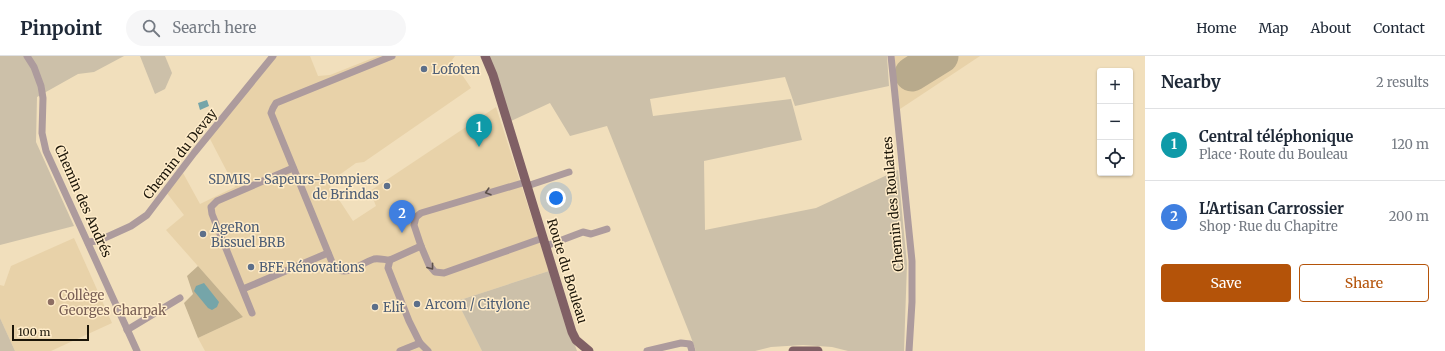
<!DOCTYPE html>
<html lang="en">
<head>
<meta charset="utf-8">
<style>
  body { margin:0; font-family:Merriweather,serif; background:#f6f6f7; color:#1f2937 }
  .controls { position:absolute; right:12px; top:12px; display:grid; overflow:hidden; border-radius:4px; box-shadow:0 1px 3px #0004 }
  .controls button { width:36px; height:36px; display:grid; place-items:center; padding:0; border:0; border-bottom:1px solid #e0e1e3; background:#fff; color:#1f2937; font:20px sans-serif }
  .scale { position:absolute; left:12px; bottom:10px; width:77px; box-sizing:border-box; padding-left:4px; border:2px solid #1b1508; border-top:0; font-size:11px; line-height:14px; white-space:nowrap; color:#1b1508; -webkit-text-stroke:3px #ffecc9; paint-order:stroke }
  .you { position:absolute; left:556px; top:142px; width:14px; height:14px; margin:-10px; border:3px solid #fff; border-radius:50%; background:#1a73e8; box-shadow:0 0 0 6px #1a73e833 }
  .badge { display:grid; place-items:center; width:26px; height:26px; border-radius:50%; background:#b45309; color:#fff; font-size:13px; font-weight:700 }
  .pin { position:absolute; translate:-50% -33px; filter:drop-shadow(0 1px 2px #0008) }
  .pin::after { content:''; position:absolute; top:21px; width:14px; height:12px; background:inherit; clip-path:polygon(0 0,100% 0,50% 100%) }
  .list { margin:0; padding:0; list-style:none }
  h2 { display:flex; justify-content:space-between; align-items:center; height:52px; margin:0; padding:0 16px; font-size:17px }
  h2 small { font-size:13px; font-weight:400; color:#747a83 }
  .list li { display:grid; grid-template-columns:26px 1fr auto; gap:12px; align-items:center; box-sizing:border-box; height:72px; padding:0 16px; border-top:1px solid #e0e1e3 }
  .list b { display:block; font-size:15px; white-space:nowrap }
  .list p { margin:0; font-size:13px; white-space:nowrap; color:#747a83 }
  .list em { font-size:13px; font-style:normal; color:#747a83 }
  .actions { display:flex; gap:8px; padding:12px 16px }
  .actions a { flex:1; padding:9px 0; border:1px solid #b45309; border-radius:4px; text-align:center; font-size:14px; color:#b45309 }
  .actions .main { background:#b45309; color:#fff }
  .icon { flex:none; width:22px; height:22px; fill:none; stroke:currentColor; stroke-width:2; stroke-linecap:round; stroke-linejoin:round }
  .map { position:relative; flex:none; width:1145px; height:295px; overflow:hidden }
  header { display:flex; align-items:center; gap:24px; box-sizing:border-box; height:56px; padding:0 20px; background:#fff; border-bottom:1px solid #e0e1e3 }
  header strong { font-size:19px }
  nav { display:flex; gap:22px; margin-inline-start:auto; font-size:14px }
  .search { width:280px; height:36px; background:#f6f6f7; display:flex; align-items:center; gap:10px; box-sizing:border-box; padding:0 14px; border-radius:22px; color:#747a83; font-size:15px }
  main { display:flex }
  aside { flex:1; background:#fff }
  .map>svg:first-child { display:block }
  .built { fill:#e8d2a9 }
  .green { fill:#ccc0a9 }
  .forest { fill:#c3b18e }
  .water { fill:#75a5a9 }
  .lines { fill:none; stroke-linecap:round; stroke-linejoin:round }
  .taxiway { stroke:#b8aa8c; stroke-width:14 }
  .runway { stroke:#b8aa8c; stroke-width:35 }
  .minor { stroke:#ad9b9d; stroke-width:7 }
  .major { stroke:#806065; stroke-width:9 }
  .oneway { stroke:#5d514b }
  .service-dot { fill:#5c6f8a; stroke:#ffecc9; stroke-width:1.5 }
  .education-dot { fill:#8d6e63; stroke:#ffecc9; stroke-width:1.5 }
  .labels { text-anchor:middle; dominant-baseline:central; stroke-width:3; stroke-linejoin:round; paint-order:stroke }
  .service-label { font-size:13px; fill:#4e5e75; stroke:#ffecc9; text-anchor:start }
  .street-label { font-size:13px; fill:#1b1508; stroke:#ffecc9 }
  .education-label { font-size:13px; fill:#785e54; stroke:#ffecc9; text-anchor:start }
</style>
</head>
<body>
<header>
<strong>Pinpoint</strong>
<div class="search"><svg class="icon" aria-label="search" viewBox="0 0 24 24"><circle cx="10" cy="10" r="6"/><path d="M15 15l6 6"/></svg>Search here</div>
<nav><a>Home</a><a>Map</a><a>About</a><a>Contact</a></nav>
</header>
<main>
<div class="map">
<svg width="1145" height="295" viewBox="0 0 1145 295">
  <rect width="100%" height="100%" fill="#f1dfbc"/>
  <g class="built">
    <path d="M 276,0 L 310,0 L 318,20 L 330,19 L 378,0 L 455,0 L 452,4 L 471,32 L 364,106 L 356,107 L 328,127 L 353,165 L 376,150 L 370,135 L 496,51 L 549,215 L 457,245 L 482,295 L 205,295 L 198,282 L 243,261 L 166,174 L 184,159 L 166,136 L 183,117 L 200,148 L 235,131 L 209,81 Z"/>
    <path d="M 894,0 L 980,0 L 900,53 Z"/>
    <path d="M 74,182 L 112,267 L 51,295 L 15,295 L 0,262 L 0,229 L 4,230 L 11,210 Z"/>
  </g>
  <g class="green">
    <path d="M 0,0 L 124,0 L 94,16 L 78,18 L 37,41 L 36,86 L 74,170 L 0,189 Z"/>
    <path d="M 140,0 L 165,0 L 172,17 L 165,33 L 155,38 Z"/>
    <path d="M 489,0 L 887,0 L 889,30 L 795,50 L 785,21 L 650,43 L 653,60 L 791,43 L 802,84 L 704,105 L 705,174 L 816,152 L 898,114 L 907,208 L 904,295 L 848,295 L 832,291 L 803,289 L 771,291 L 755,295 L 696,295 L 689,276 L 607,70 L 570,80 L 550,47 L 511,65 Z"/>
    <path d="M 549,215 L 577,295 L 482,295 L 457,245 Z"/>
    <path d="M 0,262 L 15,295 L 0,295 Z"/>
  </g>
  <path class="forest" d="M 198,210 L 243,261 L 198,282 L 184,247 L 193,238 L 187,220 Z"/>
  <g class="water">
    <path d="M 207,44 L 209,50 L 200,54 L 198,47 Z"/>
    <path d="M 204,227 L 219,246 L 217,251 L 212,254 L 208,252 L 194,235 L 196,230 Z"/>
  </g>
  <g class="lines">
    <path class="taxiway" d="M 917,0 L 919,14"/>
    <path class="runway" d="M 912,18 L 941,0"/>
    <g class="minor">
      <path d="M 27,0 L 34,11 L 41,30 L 43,42 L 42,77 L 46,95 L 137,295"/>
      <path d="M 891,0 L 912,205 L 912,246 L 909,295"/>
      <path d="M 526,126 L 421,157 L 416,161 L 414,169 L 421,190 L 429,209 L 435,216 L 444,217 L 543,182"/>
      <path d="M 527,130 L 569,116"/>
      <path d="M 88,186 L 98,185 L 131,170 L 147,159 L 194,97 L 273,0"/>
      <path d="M 546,190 L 583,176 L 591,178 L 607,173"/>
      <path d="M 390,204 C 385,204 379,202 374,203 C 360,207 348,222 334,211 L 271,57 L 273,52 L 276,47 L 392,0"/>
      <path d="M 243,233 L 328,197"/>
      <path d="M 252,257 L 212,158 L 211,151 L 217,145 L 293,112"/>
      <path d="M 127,274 L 180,242"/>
      <path d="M 420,287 L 409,265 L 388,212 L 390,204 L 421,190"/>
      <path d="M 400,295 L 420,287 L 428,295"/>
      <path d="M 647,295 L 681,287 L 690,288 L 692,295"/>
    </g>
    <g class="major">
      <path d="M 485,0 L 493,19 L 572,276 L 576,284 L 589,295"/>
      <path d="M 793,295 L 818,295"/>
    </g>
  </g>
  <defs><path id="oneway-chevron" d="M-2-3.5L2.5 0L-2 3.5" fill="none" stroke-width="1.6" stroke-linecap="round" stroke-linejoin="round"/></defs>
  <g class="oneway">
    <use href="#oneway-chevron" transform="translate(488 136) rotate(163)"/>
    <use href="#oneway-chevron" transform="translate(431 211) rotate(53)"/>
  </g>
  <g class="service-dot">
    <circle cx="424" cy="13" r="4"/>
    <circle cx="387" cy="130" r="4"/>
    <circle cx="203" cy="178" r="4"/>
    <circle cx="251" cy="211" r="4"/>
    <circle cx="417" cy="248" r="4"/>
    <circle cx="375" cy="251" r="4"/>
  </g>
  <circle class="education-dot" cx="51" cy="246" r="4"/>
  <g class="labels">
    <g class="service-label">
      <text x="432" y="13">Lofoten</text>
      <text x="379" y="123" text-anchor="end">SDMIS - Sapeurs-Pompiers<tspan x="379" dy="15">de Brindas</tspan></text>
      <text x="211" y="171">AgeRon<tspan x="211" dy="15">Bissuel BRB</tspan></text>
      <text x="259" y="211">BFE Rénovations</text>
      <text x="425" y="248">Arcom / Citylone</text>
      <text x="383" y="251">Elit</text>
    </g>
    <g class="street-label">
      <text transform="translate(180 98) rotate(-52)">Chemin du Devay</text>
      <text transform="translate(83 145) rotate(66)">Chemin des Andrés</text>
      <text transform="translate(893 148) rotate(-95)">Chemin des Roulattes</text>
      <text transform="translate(567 215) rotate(73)">Route du Bouleau</text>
    </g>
    <g class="education-label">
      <text x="59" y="239">Collège<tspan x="59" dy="15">Georges Charpak</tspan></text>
    </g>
  </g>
</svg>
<div class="controls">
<button>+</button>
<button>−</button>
<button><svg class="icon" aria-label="locate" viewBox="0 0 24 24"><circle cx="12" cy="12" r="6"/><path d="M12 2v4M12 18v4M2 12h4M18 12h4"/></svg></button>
</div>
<div class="scale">100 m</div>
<div class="you"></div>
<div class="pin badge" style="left:479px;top:91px;background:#0f9aa8">1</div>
<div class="pin badge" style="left:402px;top:177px;background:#3f7fe0">2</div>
</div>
<aside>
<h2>Nearby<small>2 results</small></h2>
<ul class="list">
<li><span class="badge" style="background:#0f9aa8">1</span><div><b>Central téléphonique</b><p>Place · Route du Bouleau</p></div><em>120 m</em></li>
<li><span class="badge" style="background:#3f7fe0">2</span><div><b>L'Artisan Carrossier</b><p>Shop · Rue du Chapitre</p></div><em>200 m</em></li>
</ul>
<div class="actions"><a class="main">Save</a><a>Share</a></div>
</aside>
</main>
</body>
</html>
